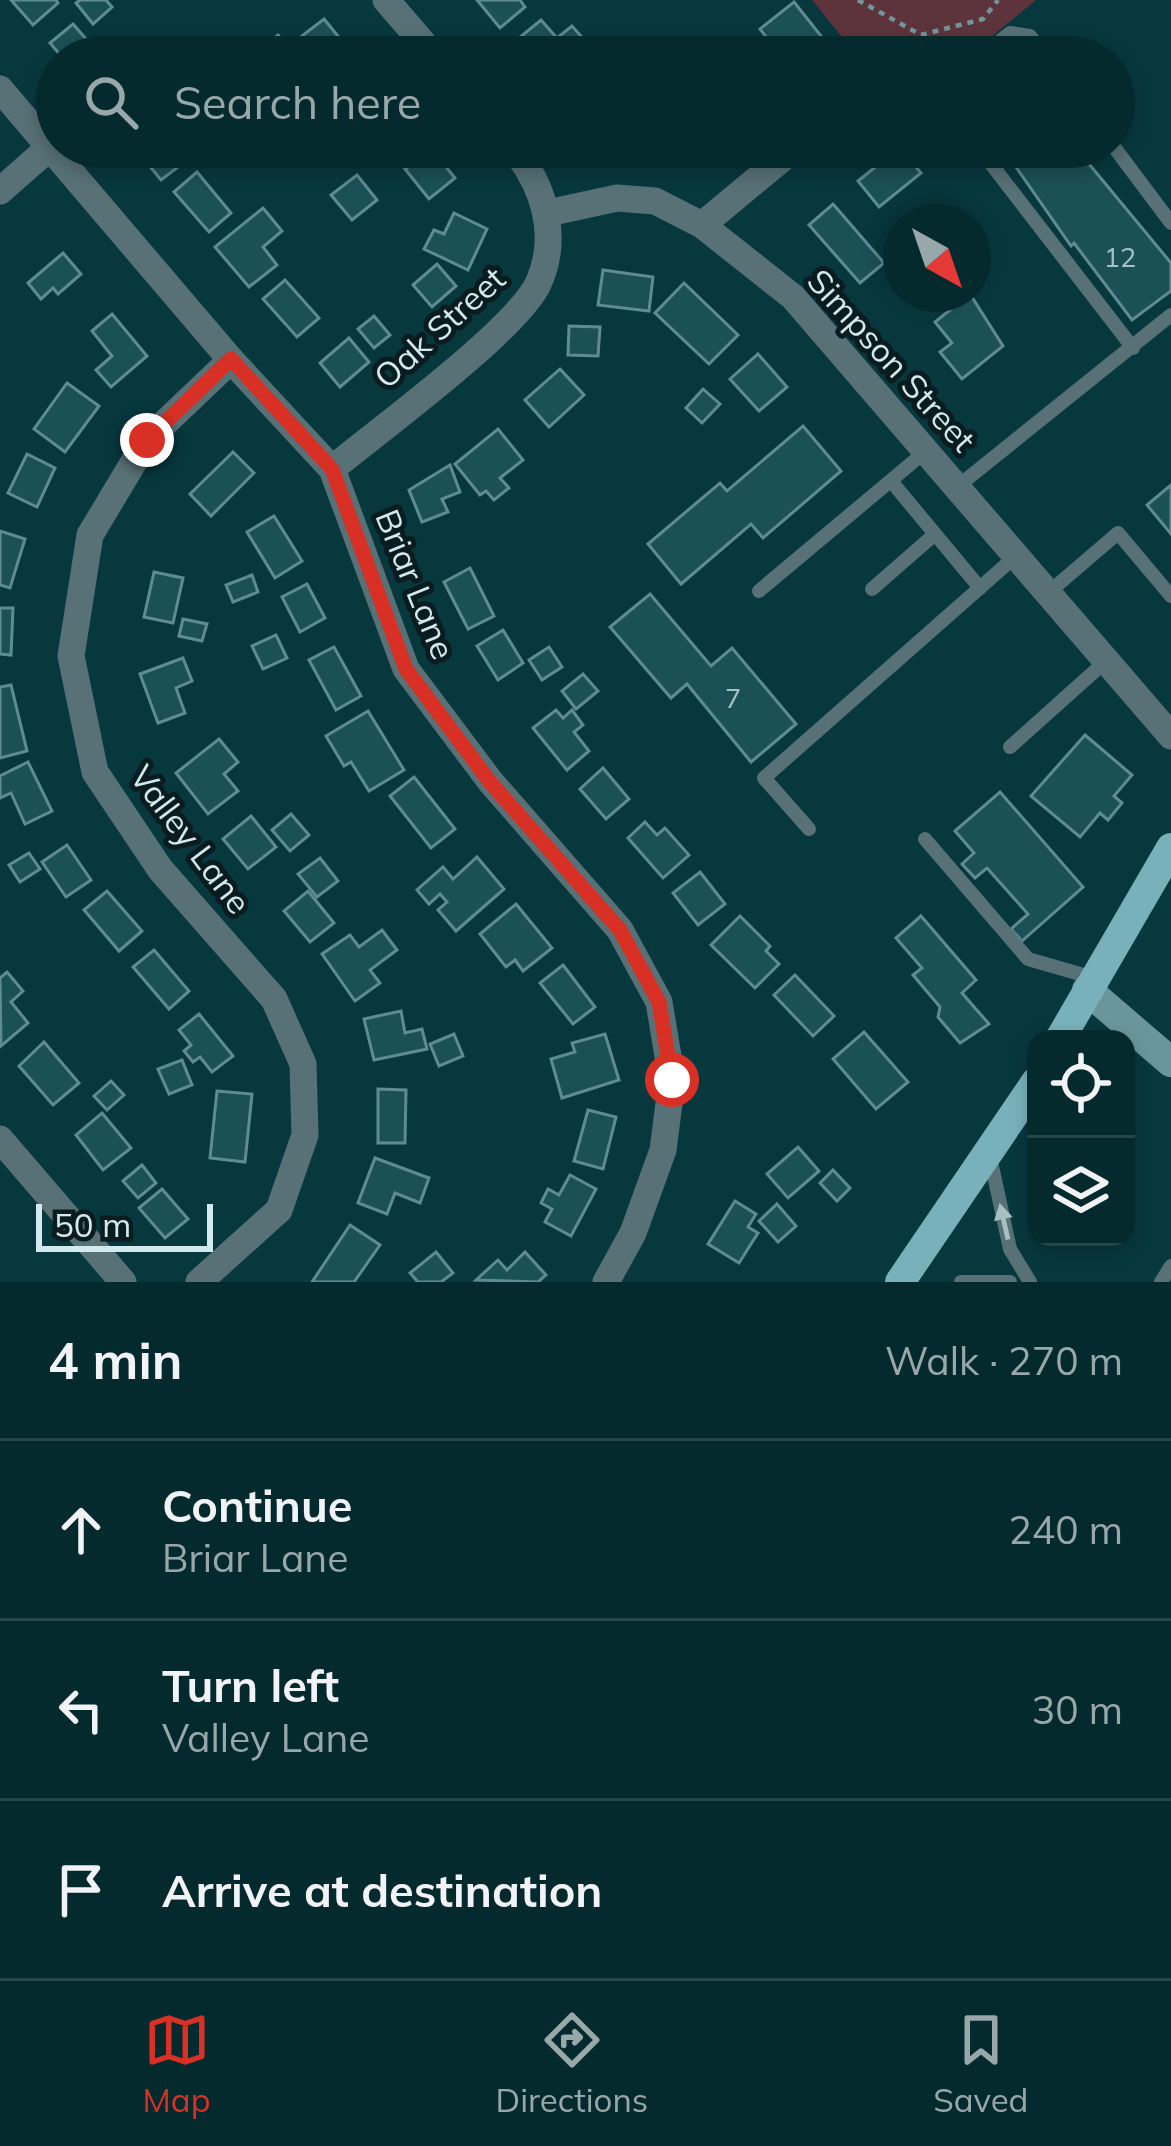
<!DOCTYPE html>
<html lang="en">
<head>
<meta charset="utf-8">
<style>
  body { margin:0; font-family:Mulish,sans-serif; background:#13363a; color:#f1f3f6 }
  .controls { position:absolute; right:36px; bottom:36px; display:grid; overflow:hidden; border-radius:24px; box-shadow:0 6px 18px #0003 }
  .controls button { width:108px; height:108px; display:grid; place-items:center; padding:0; border:0; border-bottom:3px solid #26464a; background:#052a2e; color:#f1f3f6; font:60px sans-serif }
  .compass { position:absolute; left:883px; top:204px; width:108px; height:108px; border-radius:50%; background:#052a2e; box-shadow:0 6px 18px #0003; rotate:140deg }
  .scale { position:absolute; left:36px; bottom:30px; width:177px; box-sizing:border-box; padding-left:12px; border:6px solid #d2e9ed; border-top:0; font-size:33px; line-height:42px; white-space:nowrap; color:#d2e9ed; -webkit-text-stroke:9px #0a1c1f; paint-order:stroke }
  .stop { position:absolute; width:36px; height:36px; margin:-27px; border:9px solid #d93025; border-radius:50%; background:#fff }
  .stop.end { background:#d93025; border-color:#fff; box-shadow:0 3px 12px #0008 }
  .list { margin:0; padding:0; list-style:none }
  h2 { display:flex; justify-content:space-between; align-items:center; height:156px; margin:0; padding:0 48px; font-size:51px }
  h2 small { font-size:39px; font-weight:400; color:#97a7aa }
  .list li { display:grid; grid-template-columns:78px 1fr auto; gap:36px; align-items:center; box-sizing:border-box; height:180px; padding:0 48px; border-top:3px solid #26464a }
  .list b { display:block; font-size:45px; white-space:nowrap }
  .list p { margin:0; font-size:39px; white-space:nowrap; color:#97a7aa }
  .list em { font-size:39px; font-style:normal; color:#97a7aa }
  .icon { flex:none; width:66px; height:66px; fill:none; stroke:currentColor; stroke-width:2; stroke-linecap:round; stroke-linejoin:round }
  .map { position:relative; flex:none; width:1171px; height:1282px; overflow:hidden }
  .search { position:absolute; background:#052a2e; box-shadow:0 6px 18px #0003; left:36px; right:36px; top:36px; height:132px; display:flex; align-items:center; gap:30px; box-sizing:border-box; padding:0 42px; border-radius:66px; color:#97a7aa; font-size:45px }
  .sheet { height:696px; background:#052a2e }
  nav { display:flex; justify-content:space-around; align-items:center; box-sizing:border-box; height:168px; border-top:3px solid #26464a; background:#052a2e; font-size:33px; color:#97a7aa }
  nav a { display:grid; justify-items:center; gap:6px }
  nav .on { color:#d93025 }
  .map>svg:first-child { display:block }
  .green { fill:#5e343c }
  .building { fill:#1b5057; stroke:#5f8b92; stroke-width:3 }
  .lines { fill:none; stroke-linecap:round; stroke-linejoin:round }
  .path { stroke:#73969b; stroke-width:4.5; stroke-dasharray:6 6; stroke-linecap:butt }
  .lane { stroke:#577176; stroke-width:14 }
  .street { stroke:#577176; stroke-width:27 }
  .secondary { stroke:#6b959c; stroke-width:30 }
  .primary { stroke:#79b1ba; stroke-width:30 }
  .oneway { fill:#a7bfc3 }
  .route { stroke:#d93025; stroke-width:15 }
  .labels { text-anchor:middle; dominant-baseline:central; stroke-width:10; stroke-linejoin:round; paint-order:stroke }
  .number-label { font-size:27px; fill:#a4c3c8 }
  .street-label { font-size:33px; fill:#d2e9ed; stroke:#0a1c1f }
</style>
</head>
<body>
<div class="map">
<svg width="1171" height="1282" viewBox="0 0 1171 1282">
  <rect width="100%" height="100%" fill="#07383e"/>
  <path class="green" d="M 812,0 L 1036,0 L 967,57 L 858,57 Z"/>
  <g class="building">
    <path d="M 11,0 L 56,0 L 58,3 L 33,25 Z"/>
    <path d="M 80,0 L 106,0 L 112,7 L 93,24 L 76,3 Z"/>
    <path d="M 477,0 L 520,0 L 525,7 L 500,28 Z"/>
    <path d="M 794,2 L 825,41 L 805,57 L 756,57 L 770,42 L 760,29 Z"/>
    <path d="M 324,19 L 355,57 L 312,57 L 298,39 Z"/>
    <path d="M 541,20 L 557,38 L 572,26 L 588,44 L 573,57 L 526,57 L 514,42 Z"/>
    <path d="M 73,24 L 100,55 L 98,57 L 62,57 L 50,43 Z"/>
    <path d="M 278,35 L 291,51 L 284,57 L 265,57 L 259,50 Z"/>
    <path d="M 134,147 L 174,147 L 186,161 L 161,180 Z"/>
    <path d="M 413,147 L 430,147 L 455,178 L 429,199 L 405,169 L 411,165 L 403,155 Z"/>
    <path d="M 900,147 L 921,173 L 879,207 L 858,181 Z"/>
    <path d="M 1002,147 L 1075,147 L 1171,263 L 1171,291 L 1132,320 L 1074,243 L 1071,246 Z"/>
    <path d="M 197,172 L 231,213 L 209,232 L 174,192 Z"/>
    <path d="M 357,175 L 377,200 L 352,220 L 331,195 Z"/>
    <path d="M 833,204 L 884,263 L 860,283 L 809,225 Z"/>
    <path d="M 263,208 L 282,231 L 263,247 L 277,265 L 249,287 L 215,247 Z"/>
    <path d="M 454,213 L 487,229 L 468,270 L 424,249 L 434,230 L 444,234 Z"/>
    <path d="M 63,253 L 81,274 L 58,294 L 53,288 L 41,299 L 28,283 Z"/>
    <path d="M 437,264 L 456,286 L 432,307 L 413,285 Z"/>
    <path d="M 603,270 L 653,277 L 649,311 L 598,305 Z"/>
    <path d="M 285,280 L 319,318 L 297,337 L 263,299 Z"/>
    <path d="M 684,283 L 738,335 L 709,364 L 655,313 Z"/>
    <path d="M 970,294 L 1003,346 L 962,379 L 940,352 L 952,343 L 935,322 Z"/>
    <path d="M 112,314 L 147,356 L 111,387 L 96,370 L 112,356 L 92,331 Z"/>
    <path d="M 374,316 L 390,335 L 374,348 L 358,329 Z"/>
    <path d="M 569,326 L 600,327 L 598,356 L 568,355 Z"/>
    <path d="M 349,338 L 369,362 L 340,387 L 320,363 Z"/>
    <path d="M 758,354 L 787,387 L 759,411 L 730,379 Z"/>
    <path d="M 560,369 L 584,395 L 549,427 L 525,400 Z"/>
    <path d="M 67,383 L 99,406 L 65,452 L 34,429 Z"/>
    <path d="M 703,389 L 720,404 L 702,423 L 686,408 Z"/>
    <path d="M 803,426 L 841,471 L 763,538 L 751,524 L 681,584 L 648,544 L 720,483 L 727,491 Z"/>
    <path d="M 498,429 L 523,460 L 500,478 L 509,488 L 494,500 L 486,491 L 480,495 L 455,464 Z"/>
    <path d="M 233,452 L 254,473 L 211,516 L 190,494 Z"/>
    <path d="M 27,454 L 55,468 L 37,507 L 8,493 Z"/>
    <path d="M 450,465 L 460,492 L 442,499 L 448,512 L 422,522 L 409,490 Z"/>
    <path d="M 1171,485 L 1171,534 L 1147,505 Z"/>
    <path d="M 274,516 L 302,561 L 275,578 L 247,532 Z"/>
    <path d="M 0,531 L 25,539 L 10,588 L 0,585 Z"/>
    <path d="M 470,568 L 494,616 L 468,629 L 444,582 Z"/>
    <path d="M 154,572 L 183,578 L 173,623 L 144,617 Z"/>
    <path d="M 252,575 L 258,592 L 233,602 L 226,585 Z"/>
    <path d="M 307,584 L 325,618 L 300,632 L 282,597 Z"/>
    <path d="M 650,594 L 711,666 L 732,648 L 796,724 L 751,762 L 687,684 L 671,698 L 610,627 Z"/>
    <path d="M 0,608 L 13,608 L 11,655 L 0,654 Z"/>
    <path d="M 183,619 L 207,624 L 202,641 L 179,636 Z"/>
    <path d="M 503,630 L 523,663 L 498,680 L 477,646 Z"/>
    <path d="M 276,635 L 287,658 L 263,669 L 252,646 Z"/>
    <path d="M 334,647 L 361,696 L 336,710 L 309,660 Z"/>
    <path d="M 549,647 L 562,667 L 542,680 L 529,660 Z"/>
    <path d="M 183,658 L 192,681 L 176,688 L 185,713 L 158,723 L 140,674 Z"/>
    <path d="M 583,674 L 598,691 L 576,709 L 562,691 Z"/>
    <path d="M 11,685 L 27,751 L 0,758 L 0,687 Z"/>
    <path d="M 556,710 L 563,718 L 572,710 L 583,725 L 574,732 L 589,751 L 567,770 L 533,728 Z"/>
    <path d="M 368,711 L 404,770 L 369,791 L 351,762 L 344,766 L 326,736 Z"/>
    <path d="M 1085,735 L 1132,775 L 1114,796 L 1122,803 L 1108,820 L 1100,813 L 1080,837 L 1031,796 Z"/>
    <path d="M 219,739 L 238,762 L 224,774 L 238,791 L 208,814 L 176,773 Z"/>
    <path d="M 28,762 L 52,811 L 25,824 L 11,793 L 0,798 L 0,776 Z"/>
    <path d="M 603,768 L 629,799 L 606,819 L 580,789 Z"/>
    <path d="M 414,777 L 455,829 L 431,848 L 390,796 Z"/>
    <path d="M 1000,792 L 1083,887 L 1022,941 L 1011,929 L 1028,914 L 987,868 L 975,878 L 962,864 L 974,853 L 955,831 Z"/>
    <path d="M 291,814 L 309,835 L 290,851 L 272,830 Z"/>
    <path d="M 251,816 L 276,847 L 248,869 L 223,839 Z"/>
    <path d="M 645,822 L 657,835 L 665,828 L 689,855 L 663,878 L 628,838 Z"/>
    <path d="M 67,845 L 91,880 L 66,897 L 42,862 Z"/>
    <path d="M 29,853 L 40,869 L 20,882 L 9,865 Z"/>
    <path d="M 477,857 L 504,889 L 456,931 L 438,910 L 447,902 L 440,894 L 429,904 L 417,890 L 443,867 L 453,879 Z"/>
    <path d="M 320,858 L 338,881 L 317,897 L 298,874 Z"/>
    <path d="M 700,872 L 725,904 L 698,925 L 673,893 Z"/>
    <path d="M 107,891 L 142,931 L 119,951 L 84,910 Z"/>
    <path d="M 308,891 L 334,923 L 310,942 L 284,911 Z"/>
    <path d="M 516,904 L 552,948 L 523,971 L 515,960 L 506,967 L 480,934 Z"/>
    <path d="M 740,916 L 770,946 L 766,951 L 779,964 L 755,988 L 711,945 Z"/>
    <path d="M 921,916 L 976,980 L 962,993 L 989,1024 L 960,1043 L 938,1017 L 940,1007 L 913,975 L 922,968 L 896,938 Z"/>
    <path d="M 382,930 L 397,950 L 370,970 L 380,983 L 355,1001 L 322,954 L 350,935 L 359,947 Z"/>
    <path d="M 154,950 L 189,991 L 169,1009 L 133,967 Z"/>
    <path d="M 563,965 L 595,1007 L 573,1024 L 540,983 Z"/>
    <path d="M 7,972 L 23,991 L 11,1002 L 28,1023 L 1,1046 L 0,978 Z"/>
    <path d="M 795,975 L 834,1016 L 813,1036 L 774,995 Z"/>
    <path d="M 401,1011 L 405,1033 L 422,1029 L 427,1049 L 374,1060 L 364,1019 Z"/>
    <path d="M 199,1014 L 233,1056 L 212,1072 L 200,1057 L 193,1062 L 184,1051 L 191,1045 L 179,1030 Z"/>
    <path d="M 864,1032 L 908,1082 L 876,1109 L 833,1059 Z"/>
    <path d="M 454,1034 L 463,1056 L 439,1066 L 430,1044 Z"/>
    <path d="M 605,1034 L 619,1080 L 562,1098 L 551,1059 L 575,1052 L 572,1043 Z"/>
    <path d="M 44,1042 L 79,1083 L 53,1105 L 19,1066 Z"/>
    <path d="M 182,1060 L 192,1085 L 169,1094 L 158,1069 Z"/>
    <path d="M 111,1081 L 124,1095 L 107,1110 L 94,1096 Z"/>
    <path d="M 378,1089 L 406,1090 L 405,1143 L 378,1143 Z"/>
    <path d="M 217,1091 L 252,1094 L 245,1162 L 210,1158 Z"/>
    <path d="M 588,1110 L 616,1117 L 603,1169 L 574,1161 Z"/>
    <path d="M 102,1113 L 131,1148 L 103,1170 L 76,1135 Z"/>
    <path d="M 798,1147 L 819,1171 L 788,1198 L 767,1174 Z"/>
    <path d="M 375,1158 L 429,1178 L 420,1203 L 395,1193 L 387,1214 L 358,1203 Z"/>
    <path d="M 142,1165 L 156,1183 L 138,1198 L 123,1181 Z"/>
    <path d="M 833,1170 L 850,1188 L 837,1201 L 820,1183 Z"/>
    <path d="M 570,1175 L 596,1189 L 571,1236 L 545,1222 L 552,1209 L 541,1203 L 548,1189 L 559,1195 Z"/>
    <path d="M 162,1189 L 188,1219 L 165,1238 L 139,1208 Z"/>
    <path d="M 735,1201 L 756,1214 L 748,1227 L 758,1233 L 739,1263 L 708,1244 Z"/>
    <path d="M 777,1204 L 796,1226 L 778,1242 L 759,1221 Z"/>
    <path d="M 350,1225 L 380,1245 L 354,1282 L 312,1282 Z"/>
    <path d="M 436,1252 L 453,1273 L 441,1282 L 418,1282 L 410,1273 Z"/>
    <path d="M 525,1252 L 546,1275 L 538,1282 L 476,1280 L 498,1260 L 507,1270 Z"/>
  </g>
  <g class="lines">
    <g class="path">
      <path d="M 858,0 L 921,35 L 983,19 L 998,0"/>
      <path d="M 914,57 L 921,35"/>
    </g>
    <g class="lane">
      <path d="M 980,57 L 1010,33 L 1030,36 L 1046,57"/>
      <path d="M 978,147 L 1133,348"/>
      <path d="M 1114,147 L 1171,223"/>
      <path d="M 891,481 L 980,588"/>
      <path d="M 957,487 L 1171,315"/>
      <path d="M 872,589 L 935,534"/>
      <path d="M 759,591 L 926,451"/>
      <path d="M 1048,593 L 1118,533 L 1171,596"/>
      <path d="M 1010,747 L 1106,661"/>
      <path d="M 809,829 L 764,778 L 1016,556"/>
      <path d="M 925,839 L 1028,959 L 1094,978"/>
      <path d="M 990,1157 L 1010,1249 L 1030,1282"/>
      <path d="M 961,1282 L 1010,1282"/>
      <path d="M 1161,1282 L 1171,1266"/>
    </g>
    <g class="street">
      <path d="M 386,0 L 435,57"/>
      <path d="M 0,89 L 231,360 L 332,469 L 406,669 L 490,781 L 620,930 L 659,1002 L 672,1080 L 663,1150 L 633,1233 L 606,1282"/>
      <path d="M 0,191 L 50,147"/>
      <path d="M 548,213 L 617,198 L 655,201 L 702,225 L 793,297 L 1171,736"/>
      <path d="M 702,225 L 796,147"/>
      <path d="M 332,469 C 379,430 515,331 538,284 C 560,236 544,185 512,147"/>
      <path d="M 0,1139 L 123,1282"/>
      <path d="M 199,1282 L 279,1210 L 305,1135 L 303,1064 L 274,999 L 160,869 L 95,772 L 71,656 L 90,535 L 147,440 L 231,360"/>
    </g>
    <path class="secondary" d="M 1087,990 L 1171,1062"/>
    <g class="primary">
      <path d="M 1060,1039 L 1171,848"/>
      <path d="M 900,1282 L 1036,1082"/>
    </g>
  </g>
  <defs><path id="oneway-solid" d="M-6-.8H1V-3.2L6.5 0L1 3.2V.8H-6Z" transform="scale(3)"/></defs>
  <use class="oneway" href="#oneway-solid" transform="translate(1004 1222) rotate(-103)"/>
  <g class="lines">
    <path class="route" d="M 147,440 L 231,359 L 332,469 L 406,669 L 490,782 L 620,930 L 659,1002 L 672,1080"/>
  </g>
  <g class="labels">
    <g class="number-label">
      <text x="1120" y="257">12</text>
      <text x="733" y="698">7</text>
    </g>
    <g class="street-label">
      <text transform="translate(439 327) rotate(-42)">Oak Street</text>
      <text transform="translate(892 360) rotate(48)">Simpson Street</text>
      <text transform="translate(416 584) rotate(68)">Briar Lane</text>
      <text transform="translate(191 839) rotate(53)">Valley Lane</text>
    </g>
  </g>
</svg>
<div class="controls">
<button><svg class="icon" aria-label="locate" viewBox="0 0 24 24"><circle cx="12" cy="12" r="6"/><path d="M12 2v4M12 18v4M2 12h4M18 12h4"/></svg></button>
<button><svg class="icon" aria-label="layers" viewBox="0 0 24 24"><path d="M12 4l9 5-9 5-9-5zM3 14l9 5 9-5"/></svg></button>
</div>
<svg class="compass" viewBox="-18 -18 36 36"><path d="M0-13l5 13h-10z" fill="#e53935"/><path d="M0 13l5-13h-10z" fill="#97a7aa"/></svg>
<div class="scale">50 m</div>
<div class="stop" style="left:672px;top:1080px"></div>
<div class="stop end" style="left:147px;top:440px"></div>
<div class="search"><svg class="icon" aria-label="search" viewBox="0 0 24 24"><circle cx="10" cy="10" r="6"/><path d="M15 15l6 6"/></svg>Search here</div>
</div>
<section class="sheet">
<h2>4 min<small>Walk · 270 m</small></h2>
<ul class="list">
<li><svg class="icon" aria-label="ahead" viewBox="0 0 24 24"><path d="M12 20V5M6 11l6-6 6 6"/></svg><div><b>Continue</b><p>Briar Lane</p></div><em>240 m</em></li>
<li><svg class="icon" aria-label="left" viewBox="0 0 24 24"><path d="M17 20v-9H6M10 6l-5 5 5 5"/></svg><div><b>Turn left</b><p>Valley Lane</p></div><em>30 m</em></li>
<li><svg class="icon" aria-label="arrive" viewBox="0 0 24 24"><path d="M6 21V4h12l-3 4 3 4H6"/></svg><div><b>Arrive at destination</b></div></li>
</ul>
</section>
<nav>
<a class="on"><svg class="icon" aria-label="map" viewBox="0 0 24 24"><path d="M3 6l6-2 6 2 6-2v14l-6 2-6-2-6 2zM9 4v14M15 6v14"/></svg>Map</a>
<a><svg class="icon" aria-label="directions" viewBox="0 0 24 24"><path d="M12 3l9 9-9 9-9-9zM9 14v-3h6M13 9l2 2-2 2"/></svg>Directions</a>
<a><svg class="icon" aria-label="saved" viewBox="0 0 24 24"><path d="M7 4h10v16l-5-4-5 4z"/></svg>Saved</a>
</nav>
</body>
</html>
